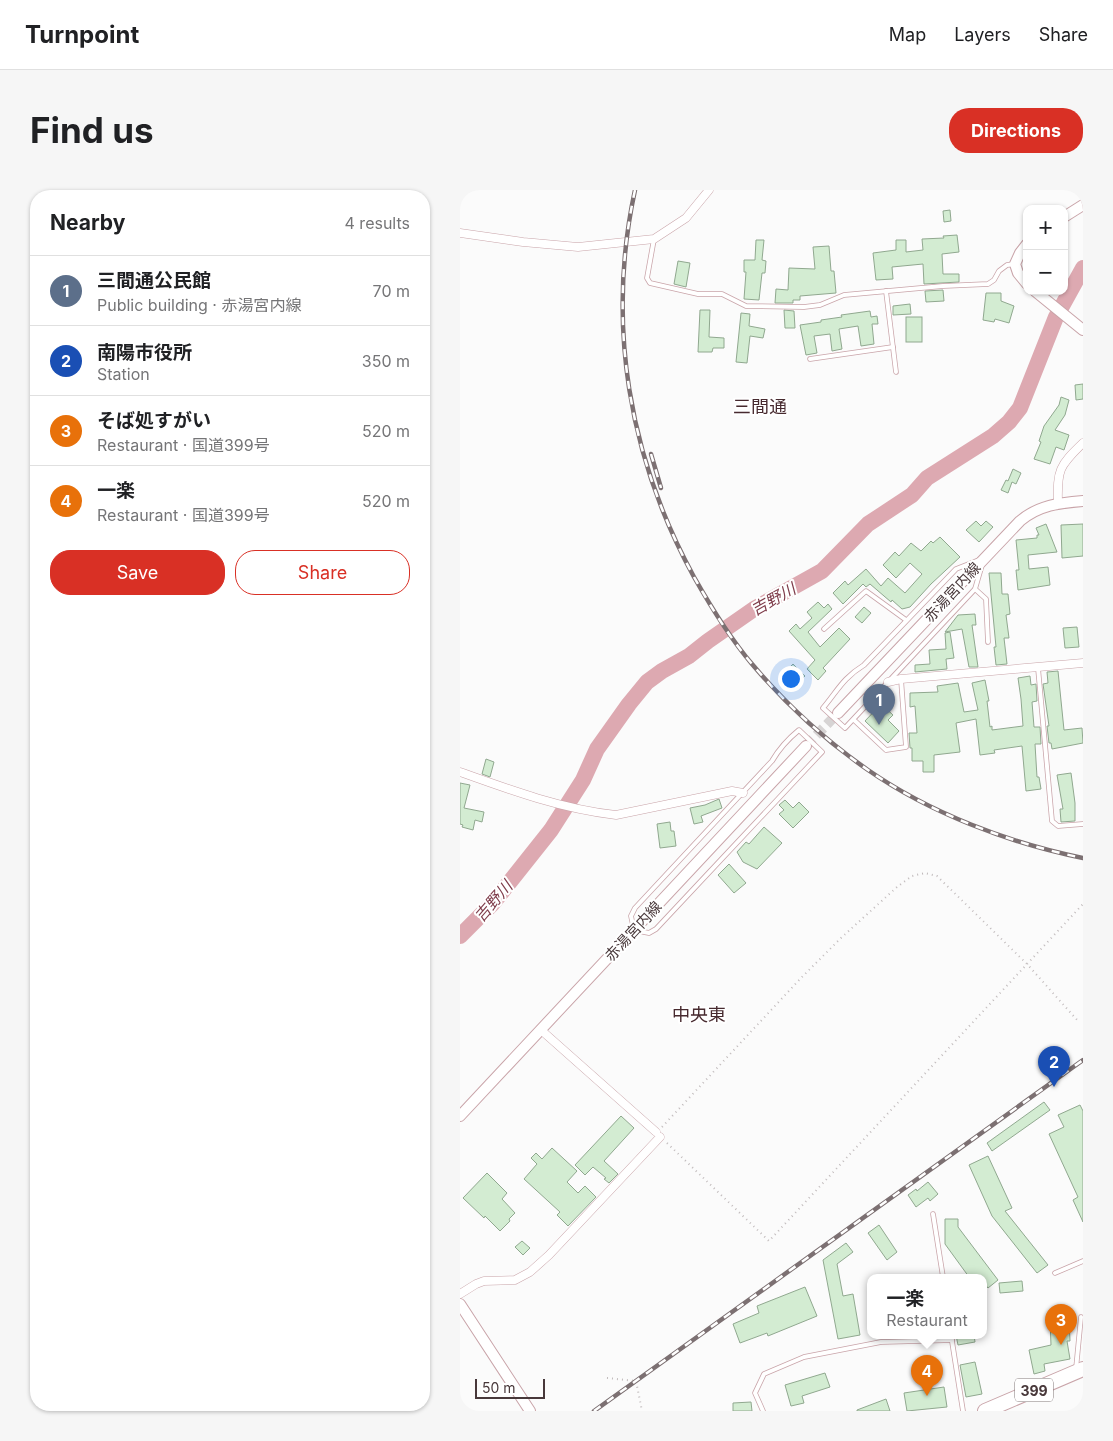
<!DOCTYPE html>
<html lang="en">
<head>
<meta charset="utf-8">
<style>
  body { margin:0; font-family:Inter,"Noto Sans JP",sans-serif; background:#f6f6f6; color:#202124 }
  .controls { position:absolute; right:15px; top:15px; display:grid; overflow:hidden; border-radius:10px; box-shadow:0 1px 4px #0004 }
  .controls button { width:45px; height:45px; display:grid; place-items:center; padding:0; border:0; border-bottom:1px solid #e0e0e0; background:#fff; color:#202124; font:25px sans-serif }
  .scale { position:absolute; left:15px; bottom:12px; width:70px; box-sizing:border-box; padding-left:5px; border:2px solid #48383a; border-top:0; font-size:14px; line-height:18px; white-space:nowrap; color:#48383a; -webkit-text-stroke:4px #fff; paint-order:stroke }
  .you { position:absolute; left:330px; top:488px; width:18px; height:18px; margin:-12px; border:4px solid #fff; border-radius:50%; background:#1a73e8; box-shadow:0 0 0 8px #1a73e833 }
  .badge { display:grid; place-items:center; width:32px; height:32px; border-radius:50%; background:#d93025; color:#fff; font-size:16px; font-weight:700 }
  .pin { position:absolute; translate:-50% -41px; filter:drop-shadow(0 1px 2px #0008) }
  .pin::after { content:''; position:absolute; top:26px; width:18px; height:15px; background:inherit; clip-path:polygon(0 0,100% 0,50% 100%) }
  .popup { position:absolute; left:407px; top:1084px; width:120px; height:65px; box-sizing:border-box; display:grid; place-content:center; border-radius:10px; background:#fff; filter:drop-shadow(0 1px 4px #0005); font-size:16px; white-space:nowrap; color:#757577 }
  .popup b { font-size:19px; color:#202124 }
  .popup::after { content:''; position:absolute; left:50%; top:100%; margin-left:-10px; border:10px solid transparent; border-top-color:#fff }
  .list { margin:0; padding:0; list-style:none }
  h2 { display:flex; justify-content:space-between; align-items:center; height:65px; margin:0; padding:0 20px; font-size:21px }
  h2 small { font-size:16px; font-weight:400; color:#757577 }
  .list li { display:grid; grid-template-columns:32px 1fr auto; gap:15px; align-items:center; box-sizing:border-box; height:70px; padding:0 20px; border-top:1px solid #e0e0e0 }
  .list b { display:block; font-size:19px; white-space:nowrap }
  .list p { margin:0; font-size:16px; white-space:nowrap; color:#757577 }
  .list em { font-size:16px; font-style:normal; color:#757577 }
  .actions { display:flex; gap:10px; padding:15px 20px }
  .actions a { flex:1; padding:11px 0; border:1px solid #d93025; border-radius:20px; text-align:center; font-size:18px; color:#d93025 }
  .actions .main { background:#d93025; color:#fff }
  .map { position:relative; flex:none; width:623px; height:1221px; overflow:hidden; border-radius:20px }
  header { display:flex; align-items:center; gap:30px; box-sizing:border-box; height:70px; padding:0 25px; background:#fff; border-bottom:1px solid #e0e0e0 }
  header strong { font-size:24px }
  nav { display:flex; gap:28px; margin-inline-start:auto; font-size:18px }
  .intro { display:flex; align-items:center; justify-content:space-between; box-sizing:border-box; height:120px; padding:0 30px }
  h1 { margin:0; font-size:35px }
  .button { padding:12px 22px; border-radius:20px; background:#d93025; color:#fff; font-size:18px; font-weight:700 }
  main { display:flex; gap:30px; padding:0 30px }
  aside { flex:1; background:#fff; border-radius:20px; box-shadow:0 1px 4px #0004 }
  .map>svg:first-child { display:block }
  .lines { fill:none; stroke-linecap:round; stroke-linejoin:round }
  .river { stroke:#dda9b1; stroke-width:16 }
  .building { fill:#d3ecd2; stroke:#90a88f }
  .secondary-tunnel { stroke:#d7d4d4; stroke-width:10; stroke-dasharray:10 5; stroke-linecap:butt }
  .lane-casing { stroke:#c9a4a9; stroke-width:5.5 }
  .street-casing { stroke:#c9a4a9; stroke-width:9 }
  .secondary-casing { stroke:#c9a4a9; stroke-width:12 }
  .highway-casing { stroke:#c9a4a9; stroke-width:16 }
  .path { stroke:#c1bbbc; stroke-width:2; stroke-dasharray:1 4; stroke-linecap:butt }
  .lane { stroke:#fff; stroke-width:4 }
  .street { stroke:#fff; stroke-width:8 }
  .secondary { stroke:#fff; stroke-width:10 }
  .highway { stroke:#fff; stroke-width:14 }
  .rail-casing { stroke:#7c7072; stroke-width:4.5 }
  .rail { stroke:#fff; stroke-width:2.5; stroke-dasharray:8; stroke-linecap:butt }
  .labels { text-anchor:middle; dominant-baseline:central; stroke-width:4; stroke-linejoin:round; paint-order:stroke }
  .shield { fill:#fff; stroke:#7f7475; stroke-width:1 }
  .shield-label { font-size:14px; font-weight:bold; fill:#48383a }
  .street-label { font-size:15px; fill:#48383a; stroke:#fff }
  .water-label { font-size:16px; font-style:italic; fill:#7f3d4b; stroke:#fff }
  .quarter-label { font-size:18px; fill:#472a2f; stroke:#fff }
</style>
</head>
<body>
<header>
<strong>Turnpoint</strong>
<nav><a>Map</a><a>Layers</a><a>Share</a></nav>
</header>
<div class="intro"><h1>Find us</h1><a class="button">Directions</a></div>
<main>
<aside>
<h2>Nearby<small>4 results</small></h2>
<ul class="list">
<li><span class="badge" style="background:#5c6f8a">1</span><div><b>三間通公民館</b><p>Public building · 赤湯宮内線</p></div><em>70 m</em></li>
<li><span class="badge" style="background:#1a4fb4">2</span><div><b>南陽市役所</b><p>Station</p></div><em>350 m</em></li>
<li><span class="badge" style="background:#e8710a">3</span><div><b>そば処すがい</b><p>Restaurant · 国道399号</p></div><em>520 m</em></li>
<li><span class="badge" style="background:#e8710a">4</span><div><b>一楽</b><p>Restaurant · 国道399号</p></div><em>520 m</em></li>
</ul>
<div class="actions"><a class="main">Save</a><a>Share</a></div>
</aside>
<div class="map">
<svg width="623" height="1221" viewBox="0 0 623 1221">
  <rect width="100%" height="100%" fill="#fbfbfb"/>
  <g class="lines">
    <path class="river" d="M 0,746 L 33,713 L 91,640 L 123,590 L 137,559 L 169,514 L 187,492 L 202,481 L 229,466 L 248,451 L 294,419 L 362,381 L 408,334 L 452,305 L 467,288 L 533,246 L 549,232 L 560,218 L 596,127 L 623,78"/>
  </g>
  <g class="building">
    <path d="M 490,20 L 491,31 L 484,32 L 483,21 Z"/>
    <path d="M 497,45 L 499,62 L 482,64 L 483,84 L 499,84 L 499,92 L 464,94 L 463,74 L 432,77 L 433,89 L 416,90 L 413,63 L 436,60 L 436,50 L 446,50 L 446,62 L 463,60 L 462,49 L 484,48 L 483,46 Z"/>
    <path d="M 296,50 L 304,50 L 302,70 L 306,71 L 305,83 L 302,83 L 299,110 L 284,109 L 286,82 L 284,82 L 284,70 L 295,70 Z"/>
    <path d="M 369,56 L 371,81 L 374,81 L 376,103 L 340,106 L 340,110 L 333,110 L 333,113 L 315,113 L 316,99 L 328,100 L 329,78 L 355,79 L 353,57 Z"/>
    <path d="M 218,71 L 230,73 L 226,97 L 214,94 Z"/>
    <path d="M 483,100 L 484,111 L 466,112 L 465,101 Z"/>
    <path d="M 526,103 L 541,103 L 541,111 L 554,116 L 549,133 L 535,129 L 534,132 L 523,130 Z"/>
    <path d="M 450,114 L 451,124 L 433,125 L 433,116 Z"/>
    <path d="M 240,120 L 250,120 L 249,147 L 264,148 L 264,158 L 253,158 L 252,162 L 238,162 Z"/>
    <path d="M 324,120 L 334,121 L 335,138 L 325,138 Z"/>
    <path d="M 410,121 L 411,127 L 417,126 L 418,134 L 412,134 L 414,154 L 401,156 L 398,136 L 379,139 L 382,159 L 372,161 L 370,144 L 354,146 L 357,163 L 346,165 L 340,135 L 361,132 L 361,130 L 382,127 L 381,125 Z"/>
    <path d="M 281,123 L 290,124 L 289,136 L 305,139 L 303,148 L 290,146 L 287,173 L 276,172 Z"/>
    <rect x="446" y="127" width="16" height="25"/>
    <path d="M 623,194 L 623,209 L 616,210 L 615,195 Z"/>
    <path d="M 601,207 L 609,210 L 605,225 L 595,240 L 609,245 L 604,260 L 596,257 L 590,274 L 574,269 L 581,252 L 579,251 L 584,236 L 599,215 Z"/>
    <path d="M 553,279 L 561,283 L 556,294 L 552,292 L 548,303 L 541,300 L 546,290 L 548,291 Z"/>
    <path d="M 516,331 L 521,336 L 526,331 L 533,337 L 519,352 L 506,340 Z"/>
    <path d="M 586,334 L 597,362 L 568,365 L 569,379 L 588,377 L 590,395 L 558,400 L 556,380 L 559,380 L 556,350 L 577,348 L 577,345 L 579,345 L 576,338 Z"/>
    <path d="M 623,334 L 623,366 L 602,368 L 601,335 Z"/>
    <path d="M 480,347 L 500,367 L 471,394 L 450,417 L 442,419 L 432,410 L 431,412 L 410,394 L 406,397 L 403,394 L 383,414 L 373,403 L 385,391 L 388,395 L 406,379 L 421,396 L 428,388 L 445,403 L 462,384 L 450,373 L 436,388 L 423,375 L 435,362 L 439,366 L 451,353 L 461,361 L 471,351 L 473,353 Z"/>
    <path d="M 529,383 L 541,383 L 542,404 L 548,404 L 550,424 L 546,425 L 549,448 L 544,448 L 547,474 L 536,475 L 534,457 L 536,457 Z"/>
    <path d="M 358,412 L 364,418 L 368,414 L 372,419 L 348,442 L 360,457 L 379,438 L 390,449 L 363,478 L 366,481 L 358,490 L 347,479 L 355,470 L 329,441 L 336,434 L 340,439 L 352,428 L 347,422 Z"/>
    <path d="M 404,417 L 411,423 L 402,433 L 395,427 Z"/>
    <path d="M 515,424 L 516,435 L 512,435 L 518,477 L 509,477 L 502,439 L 485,442 L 498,425 Z"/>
    <path d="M 617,437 L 619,457 L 605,458 L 603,438 Z"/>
    <path d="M 490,442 L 494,468 L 486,469 L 487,479 L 455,482 L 455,475 L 470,474 L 469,460 L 486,459 L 485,443 Z"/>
    <path d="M 333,474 L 345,486 L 334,497 L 322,485 Z"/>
    <path d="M 598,481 L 604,540 L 622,538 L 623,553 L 592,559 L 591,553 L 589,553 L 587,536 L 589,536 L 583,494 L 588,493 L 587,482 Z"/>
    <path d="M 570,486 L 571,495 L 576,494 L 577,511 L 572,512 L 574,537 L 580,537 L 581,554 L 575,554 L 577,587 L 579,587 L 581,599 L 566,601 L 562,556 L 534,560 L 535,563 L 520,565 L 516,529 L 496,533 L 500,562 L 474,565 L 474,582 L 463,582 L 463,571 L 452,571 L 452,558 L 450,558 L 449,543 L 457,543 L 455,516 L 450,517 L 450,503 L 478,502 L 477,496 L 498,493 L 504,522 L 518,520 L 512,493 L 525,490 L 529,511 L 527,511 L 530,537 L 532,536 L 532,540 L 563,536 L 561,509 L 558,488 Z"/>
    <path d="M 421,514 L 433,525 L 428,530 L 439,541 L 428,553 L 405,531 Z"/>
    <path d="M 26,569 L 34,572 L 30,587 L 22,584 Z"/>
    <path d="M 611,583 L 615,613 L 615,631 L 601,632 L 600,619 L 603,619 L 597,585 Z"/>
    <path d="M 0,593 L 10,595 L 4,618 L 24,622 L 22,632 L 15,630 L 13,640 L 2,637 L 3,635 L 0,634 Z"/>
    <path d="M 259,609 L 262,618 L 241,626 L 243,632 L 234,634 L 230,618 L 245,615 Z"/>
    <path d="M 325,610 L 333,618 L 339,612 L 349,622 L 333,638 L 319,624 L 324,620 L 319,615 Z"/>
    <path d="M 210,632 L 211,641 L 214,641 L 216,656 L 200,658 L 197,634 Z"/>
    <path d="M 304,637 L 322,653 L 297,679 L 283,672 L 277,662 L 286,652 L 289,654 Z"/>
    <path d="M 269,674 L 286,693 L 274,703 L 258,685 Z"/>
    <path d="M 584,912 L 590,920 L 532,961 L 527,953 Z"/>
    <path d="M 620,915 L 623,921 L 623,1032 L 613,1010 L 618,1007 L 589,944 L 604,937 L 598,925 Z"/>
    <path d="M 161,926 L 174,938 L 144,971 L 158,984 L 149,993 L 144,989 L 146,988 L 133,977 L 125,985 L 115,975 Z"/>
    <path d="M 92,958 L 117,981 L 107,992 L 118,1003 L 125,996 L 136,1007 L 108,1036 L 97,1025 L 100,1022 L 64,989 L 77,974 L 71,968 L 76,963 L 82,969 Z"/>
    <path d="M 528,966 L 552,1018 L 545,1021 L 588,1075 L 577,1083 L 532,1026 L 509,975 Z"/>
    <path d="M 27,983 L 47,1003 L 42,1009 L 55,1023 L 49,1029 L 50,1031 L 40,1041 L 25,1026 L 24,1028 L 3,1008 Z"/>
    <path d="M 468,992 L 478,1004 L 470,1011 L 468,1008 L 456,1017 L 448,1005 L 456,999 L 457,1001 Z"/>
    <path d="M 485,1029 L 498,1029 L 498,1037 L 538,1090 L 528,1098 L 523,1092 L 523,1087 L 509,1087 L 485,1054 Z"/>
    <path d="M 419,1035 L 437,1062 L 427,1070 L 408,1043 Z"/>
    <path d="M 62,1051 L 70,1058 L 63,1065 L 55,1057 Z"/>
    <path d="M 386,1053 L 393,1062 L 377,1074 L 383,1106 L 393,1104 L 400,1145 L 378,1149 L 363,1070 Z"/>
    <path d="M 562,1091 L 563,1101 L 540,1103 L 539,1093 Z"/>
    <path d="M 345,1097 L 357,1126 L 308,1146 L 307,1143 L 280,1153 L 273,1134 L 299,1123 L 297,1116 Z"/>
    <path d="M 609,1129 L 610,1151 L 607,1151 L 610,1169 L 584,1174 L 585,1181 L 574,1184 L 569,1160 L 591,1155 L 590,1130 Z"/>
    <path d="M 496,1145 L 514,1145 L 515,1152 L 498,1155 Z"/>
    <path d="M 515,1172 L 522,1204 L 506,1207 L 500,1175 Z"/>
    <path d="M 365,1183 L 370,1197 L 342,1206 L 344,1213 L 331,1216 L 325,1195 Z"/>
    <path d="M 484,1197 L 487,1217 L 447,1221 L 444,1203 Z"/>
    <path d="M 426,1209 L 430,1221 L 397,1221 L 397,1220 Z"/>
    <path d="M 291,1212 L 292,1221 L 273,1221 L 273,1213 Z"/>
  </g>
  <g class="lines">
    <path class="secondary-tunnel" d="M 346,556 L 378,523"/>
    <g class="lane-casing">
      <g id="lane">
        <path d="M 194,49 L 187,88 L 190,93 L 238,104 L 262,104 L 286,116 L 344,117 L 360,115 L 384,105 L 483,96 L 528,94 L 534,90 L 539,81 L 547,75 L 555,74"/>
        <path d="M 426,101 L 436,182"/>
        <path d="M 350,169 L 433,157"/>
        <path d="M 524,368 L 515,399 L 385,538 L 363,518 C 378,500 383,488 404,475 L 496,379 Z"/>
        <path d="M 515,399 L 526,409 L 528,452"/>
        <path d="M 364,439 L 406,401 L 446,430"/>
        <path d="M 578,478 L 592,631 L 598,636 L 623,634"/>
        <path d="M 394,530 L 426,560 L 446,557 L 441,489"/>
        <path d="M 339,540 L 362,562 L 196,739 L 189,743 L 174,740 L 171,726 L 175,718 L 312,571 C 319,559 328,549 339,540 Z"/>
        <path d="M 473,1024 L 483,1087"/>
        <path d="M 595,1083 L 623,1071"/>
        <path d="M 491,1145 L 503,1221"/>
        <path d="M 616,1179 L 621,1127"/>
        <path d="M 303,1221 L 295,1203 L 304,1184 L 344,1167 L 421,1152 L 492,1150"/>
      </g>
    </g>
    <g class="street-casing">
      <g id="street">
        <path d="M 0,43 L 63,52 L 118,57 L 194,49 L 226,28 L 249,0"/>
        <path d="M 598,313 C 597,280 599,276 623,253"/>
        <path d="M 428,492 L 441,489 L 623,473"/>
        <path d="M 0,582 C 50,600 102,619 156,625 L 272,601 L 283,603"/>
        <path d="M 81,840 L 196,942"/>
        <path d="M 0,1104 L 16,1094 L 24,1091 L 55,1090 L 70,1082 L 89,1065 L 200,947"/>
      </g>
    </g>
    <g class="secondary-casing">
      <g id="secondary">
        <path d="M 604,27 L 623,15"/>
        <path d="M 567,54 L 560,63 L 555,74 L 558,83 L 567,94"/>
        <path d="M 575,101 L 623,140"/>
        <path d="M 378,523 L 560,331 C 579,315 599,313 623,311"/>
        <path d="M 0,926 L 346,556"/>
        <path d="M 0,1114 L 70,1221"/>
      </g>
    </g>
    <g class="highway-casing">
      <path id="highway" d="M 525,1221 L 623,1179"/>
    </g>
    <g class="path">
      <path d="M 202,937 L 341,788 L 381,748 L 437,697 L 452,686 L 465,683 L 477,686 L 567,774 L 618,831"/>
      <path d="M 207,953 L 309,1051 L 623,714"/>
      <path d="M 147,1188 L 176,1191 L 182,1221"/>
    </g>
    <use href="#lane" class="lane"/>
    <use href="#street" class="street"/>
    <use href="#secondary" class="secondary"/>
    <use href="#highway" class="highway"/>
    <g class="rail-casing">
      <g id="rail">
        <path d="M 175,0 C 146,134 169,268 234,387 C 251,417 269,447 292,474 C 325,513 365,550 408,580 C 470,623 549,653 623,668"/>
        <path d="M 191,264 L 201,298"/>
        <path d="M 134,1221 L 623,870"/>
      </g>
    </g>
    <use href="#rail" class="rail"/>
  </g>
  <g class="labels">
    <rect class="shield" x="555" y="1188.5" width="38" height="23" rx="4"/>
    <g class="shield-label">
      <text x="574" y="1200">399</text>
    </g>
    <g class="street-label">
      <text transform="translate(492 402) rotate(-47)">赤湯宮内線</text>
      <text transform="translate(173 741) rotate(-47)">赤湯宮内線</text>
    </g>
    <g class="water-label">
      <text transform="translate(313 409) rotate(-29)">吉野川</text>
      <text transform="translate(33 711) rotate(-49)">吉野川</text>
    </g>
    <g class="quarter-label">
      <text x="300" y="216">三間通</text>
      <text x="239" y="824">中央東</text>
    </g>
  </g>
</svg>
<div class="controls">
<button>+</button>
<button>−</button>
</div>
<div class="scale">50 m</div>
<div class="you"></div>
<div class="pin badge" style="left:419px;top:535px;background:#5c6f8a">1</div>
<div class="pin badge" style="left:594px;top:897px;background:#1a4fb4">2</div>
<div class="pin badge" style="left:601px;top:1155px;background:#e8710a">3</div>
<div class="pin badge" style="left:467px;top:1206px;background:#e8710a">4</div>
<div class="popup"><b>一楽</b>Restaurant</div>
</div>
</main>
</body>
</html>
